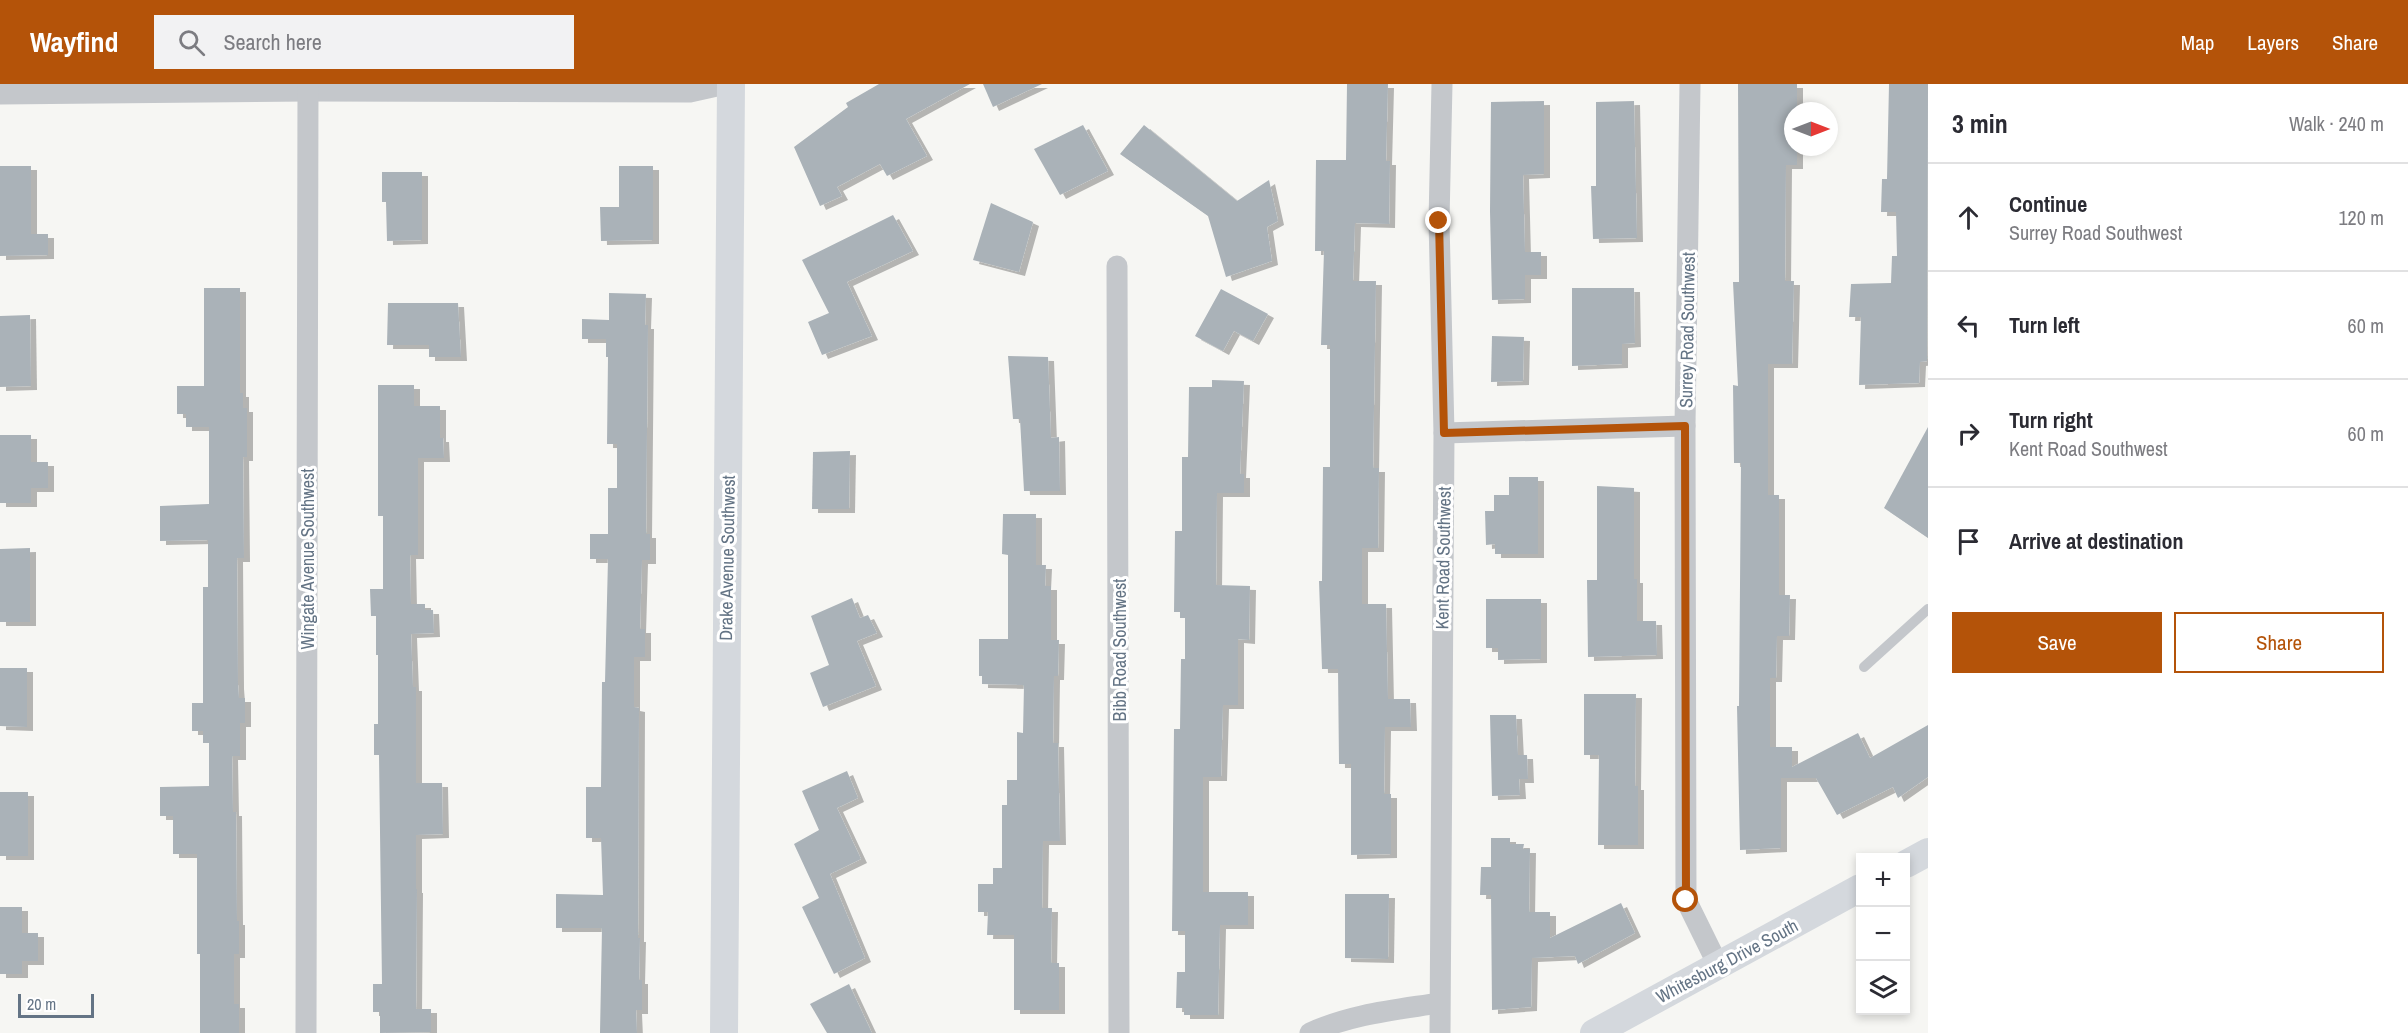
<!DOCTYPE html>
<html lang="en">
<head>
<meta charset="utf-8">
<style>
  body { margin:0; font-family:"Archivo Narrow",sans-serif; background:#f2f2f3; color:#2b2b33 }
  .controls { position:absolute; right:18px; bottom:18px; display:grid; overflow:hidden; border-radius:0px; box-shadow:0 3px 9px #0003 }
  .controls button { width:54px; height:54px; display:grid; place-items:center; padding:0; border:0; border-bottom:2px solid #e1e1e2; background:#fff; color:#2b2b33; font:30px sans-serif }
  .compass { position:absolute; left:1784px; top:18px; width:54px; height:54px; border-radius:50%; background:#fff; box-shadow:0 3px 9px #0003; rotate:90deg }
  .scale { position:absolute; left:18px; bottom:15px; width:76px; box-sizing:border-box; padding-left:6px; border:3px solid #647485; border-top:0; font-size:16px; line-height:21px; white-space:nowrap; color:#647485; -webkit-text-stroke:4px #fff; paint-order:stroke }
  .stop { position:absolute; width:18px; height:18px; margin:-14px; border:4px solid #b45309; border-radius:50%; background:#fff }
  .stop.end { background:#b45309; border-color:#fff; box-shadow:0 2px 6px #0008 }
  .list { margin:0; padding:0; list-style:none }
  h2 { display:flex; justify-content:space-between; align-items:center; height:78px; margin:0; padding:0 24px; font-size:26px }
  h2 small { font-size:20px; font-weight:400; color:#7c7c81 }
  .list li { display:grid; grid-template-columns:39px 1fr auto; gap:18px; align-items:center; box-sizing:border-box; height:108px; padding:0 24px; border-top:2px solid #e1e1e2 }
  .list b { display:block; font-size:22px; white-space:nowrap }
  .list p { margin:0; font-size:20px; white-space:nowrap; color:#7c7c81 }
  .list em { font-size:20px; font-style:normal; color:#7c7c81 }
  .actions { display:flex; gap:12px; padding:18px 24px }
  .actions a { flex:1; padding:14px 0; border:2px solid #b45309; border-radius:0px; text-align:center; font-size:21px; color:#b45309 }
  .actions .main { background:#b45309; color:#fff }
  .icon { flex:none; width:33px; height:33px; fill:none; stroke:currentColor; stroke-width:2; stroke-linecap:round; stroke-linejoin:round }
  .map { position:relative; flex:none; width:1928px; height:949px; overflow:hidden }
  header { display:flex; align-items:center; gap:36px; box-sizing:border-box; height:84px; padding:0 30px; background:#b45309; color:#fff }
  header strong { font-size:28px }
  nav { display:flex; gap:33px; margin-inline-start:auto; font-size:21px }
  .search { width:420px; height:54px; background:#f2f2f3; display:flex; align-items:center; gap:15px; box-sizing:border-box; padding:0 21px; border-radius:0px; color:#7c7c81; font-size:22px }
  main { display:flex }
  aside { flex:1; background:#fff }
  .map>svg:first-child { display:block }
  .building { fill:#aab2b8; filter:url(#shadow) }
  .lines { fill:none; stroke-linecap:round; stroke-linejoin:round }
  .lane { stroke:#c4c7cb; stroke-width:10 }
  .street { stroke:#c4c7cb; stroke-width:21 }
  .secondary { stroke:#d4d8dd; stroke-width:28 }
  .route { stroke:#b45309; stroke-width:8 }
  .labels { text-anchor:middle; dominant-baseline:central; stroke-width:6; stroke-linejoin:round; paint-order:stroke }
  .street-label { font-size:18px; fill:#647485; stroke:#fff }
</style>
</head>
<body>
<header>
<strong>Wayfind</strong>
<div class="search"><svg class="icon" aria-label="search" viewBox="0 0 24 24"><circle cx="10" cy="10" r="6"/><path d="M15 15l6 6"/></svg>Search here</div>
<nav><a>Map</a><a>Layers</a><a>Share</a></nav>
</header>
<main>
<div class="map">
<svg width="1928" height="949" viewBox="0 0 1928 949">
  <defs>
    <filter id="shadow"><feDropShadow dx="6" dy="4" stdDeviation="0" flood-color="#0004"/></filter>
  </defs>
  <rect width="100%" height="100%" fill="#f6f6f3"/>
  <g class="building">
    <path d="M 879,0 L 970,0 L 906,35 L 927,72 L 887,92 L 880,80 L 837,103 L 842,112 L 820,122 L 794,63 L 848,23 L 846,19 Z"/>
    <path d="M 983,0 L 1042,0 L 993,23 Z"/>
    <path d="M 1347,0 L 1388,0 L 1386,77 L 1390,77 L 1389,140 L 1355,139 L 1353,197 L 1376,197 L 1373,384 L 1379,384 L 1378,464 L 1362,464 L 1362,520 L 1386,520 L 1388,615 L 1410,615 L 1411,643 L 1385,643 L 1384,710 L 1391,710 L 1391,770 L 1351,771 L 1351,680 L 1339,680 L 1338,585 L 1322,585 L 1319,497 L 1322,497 L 1323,383 L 1330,383 L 1330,261 L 1321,261 L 1324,167 L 1315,167 L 1316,76 L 1346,76 Z"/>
    <path d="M 1738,0 L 1797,0 L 1797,27 L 1793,27 L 1793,63 L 1797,63 L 1797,81 L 1786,81 L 1785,197 L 1794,197 L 1792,280 L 1768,280 L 1768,411 L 1779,411 L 1779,511 L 1790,511 L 1789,552 L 1777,552 L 1776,594 L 1770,594 L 1770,663 L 1792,663 L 1792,683 L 1858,649 L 1870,674 L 1928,641 L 1928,693 L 1898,714 L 1893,703 L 1837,731 L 1816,694 L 1781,694 L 1781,764 L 1740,766 L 1737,622 L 1739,622 L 1741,379 L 1734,379 L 1733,301 L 1738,302 L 1733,198 L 1739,198 Z"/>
    <path d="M 1889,0 L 1928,0 L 1927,277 L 1920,278 L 1919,299 L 1859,301 L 1861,233 L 1849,233 L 1851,200 L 1891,199 L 1892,172 L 1897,172 L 1896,128 L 1881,128 L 1882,95 L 1887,95 Z"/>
    <path d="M 1544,17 L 1544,90 L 1523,91 L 1525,168 L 1541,168 L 1541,191 L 1525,191 L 1525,215 L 1492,216 L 1490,127 L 1491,18 Z"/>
    <path d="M 1634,17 L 1637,154 L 1593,155 L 1591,102 L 1596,102 L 1596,18 Z"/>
    <path d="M 1083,41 L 1108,87 L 1060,111 L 1034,65 Z"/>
    <path d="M 1144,41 L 1237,117 L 1269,96 L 1278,137 L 1267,143 L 1272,177 L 1226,193 L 1208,132 L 1120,70 Z"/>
    <path d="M 0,82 L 31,82 L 31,150 L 48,150 L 48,171 L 0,172 Z"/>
    <path d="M 619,82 L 653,82 L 653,156 L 601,157 L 600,123 L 619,123 Z"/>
    <path d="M 382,88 L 422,88 L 422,156 L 387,157 L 386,118 L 382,118 Z"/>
    <path d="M 991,119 L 1033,138 L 1019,188 L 973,176 Z"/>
    <path d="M 893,131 L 913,167 L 847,198 L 872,252 L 822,271 L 808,238 L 829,229 L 802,176 Z"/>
    <path d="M 204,204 L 240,204 L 240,309 L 243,309 L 243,324 L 247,324 L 247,373 L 243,373 L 244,474 L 237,474 L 238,601 L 239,614 L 245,614 L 245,639 L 240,639 L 240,672 L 232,672 L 233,728 L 236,728 L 237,837 L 239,837 L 239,870 L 234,870 L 234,920 L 239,920 L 239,949 L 200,949 L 200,870 L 197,870 L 197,770 L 173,770 L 173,732 L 160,732 L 160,703 L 209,702 L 209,659 L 203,659 L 203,647 L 192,647 L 192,619 L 203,619 L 203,503 L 208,503 L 208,456 L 160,457 L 160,422 L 209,420 L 209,343 L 186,343 L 186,330 L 177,330 L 177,302 L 204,302 Z"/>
    <path d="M 1572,204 L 1634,204 L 1635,259 L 1622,260 L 1622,280 L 1572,282 Z"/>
    <path d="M 1221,205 L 1268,230 L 1253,257 L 1234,247 L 1223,267 L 1195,252 Z"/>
    <path d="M 609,209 L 646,210 L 645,241 L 648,241 L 646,450 L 650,450 L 650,476 L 642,476 L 640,545 L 645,545 L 645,573 L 634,573 L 634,623 L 639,624 L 638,854 L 640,854 L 639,896 L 642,896 L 642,926 L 636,926 L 637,949 L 600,949 L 602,844 L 556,844 L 556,810 L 603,811 L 601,754 L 586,754 L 586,703 L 601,703 L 602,598 L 605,598 L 608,475 L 590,475 L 590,450 L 608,450 L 608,404 L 617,404 L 617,360 L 607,360 L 608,273 L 606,273 L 606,255 L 582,255 L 582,235 L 609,236 Z"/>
    <path d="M 388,219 L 458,219 L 461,273 L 429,273 L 429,261 L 387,261 Z"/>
    <path d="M 30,231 L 31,302 L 0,303 L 0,232 Z"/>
    <path d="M 1492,252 L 1524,253 L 1523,297 L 1491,298 Z"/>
    <path d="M 1008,272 L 1048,273 L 1051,354 L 1059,353 L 1060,407 L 1024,407 L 1020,335 L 1013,335 Z"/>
    <path d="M 1212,296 L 1244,297 L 1240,390 L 1244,390 L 1244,409 L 1217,409 L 1216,501 L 1250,502 L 1249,556 L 1238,555 L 1238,621 L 1223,621 L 1221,693 L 1203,693 L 1203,808 L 1248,808 L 1248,841 L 1220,841 L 1218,931 L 1184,931 L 1184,924 L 1176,924 L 1177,888 L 1185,888 L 1185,847 L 1172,847 L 1174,645 L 1180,645 L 1181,575 L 1185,575 L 1185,534 L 1180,534 L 1180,528 L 1174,528 L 1175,447 L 1182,447 L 1182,373 L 1188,373 L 1189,303 L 1212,303 Z"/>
    <path d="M 378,301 L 414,301 L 414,322 L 440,322 L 440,354 L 443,354 L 444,374 L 418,374 L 418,471 L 410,471 L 411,520 L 425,520 L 425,526 L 433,526 L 434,549 L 411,550 L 413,603 L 416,603 L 416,699 L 442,699 L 443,750 L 416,751 L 416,805 L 417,805 L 416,925 L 431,925 L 431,948 L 380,949 L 380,928 L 373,928 L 373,900 L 382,900 L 379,671 L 374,671 L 374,640 L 378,640 L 378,571 L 376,571 L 376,532 L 371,532 L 370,505 L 383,505 L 383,432 L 378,432 Z"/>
    <path d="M 1928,343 L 1928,454 L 1884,424 Z"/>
    <path d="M 0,351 L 31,351 L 31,378 L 48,378 L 48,404 L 31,404 L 31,419 L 0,419 Z"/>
    <path d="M 850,367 L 849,425 L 812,425 L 813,368 Z"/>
    <path d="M 1509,393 L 1538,393 L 1538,470 L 1495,470 L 1495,460 L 1486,461 L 1485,427 L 1494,427 L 1494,411 L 1509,411 Z"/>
    <path d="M 1597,402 L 1634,404 L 1634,495 L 1637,495 L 1637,537 L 1656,537 L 1657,571 L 1588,573 L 1587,496 L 1597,496 Z"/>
    <path d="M 1003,430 L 1036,430 L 1036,481 L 1046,481 L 1045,502 L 1051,502 L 1051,556 L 1059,556 L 1058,592 L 1054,592 L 1053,659 L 1058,659 L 1060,757 L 1043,757 L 1042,824 L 1052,824 L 1051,879 L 1059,879 L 1059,926 L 1014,926 L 1014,851 L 987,851 L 988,828 L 978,828 L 978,800 L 993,800 L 993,784 L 1002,784 L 1002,721 L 1007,721 L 1007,696 L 1017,696 L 1017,648 L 1023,649 L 1024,601 L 982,600 L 982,592 L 979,592 L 979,555 L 1008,555 L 1008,471 L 1002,470 Z"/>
    <path d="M 30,464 L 30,538 L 0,538 L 0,465 Z"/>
    <path d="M 852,514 L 860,534 L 868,531 L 877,549 L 857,557 L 876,602 L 823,623 L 810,589 L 829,581 L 811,532 Z"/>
    <path d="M 1486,515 L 1541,515 L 1541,575 L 1498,576 L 1498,564 L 1486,564 Z"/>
    <path d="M 0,584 L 27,584 L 27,643 L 0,642 Z"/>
    <path d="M 1584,610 L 1636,610 L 1635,702 L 1638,702 L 1638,761 L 1598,761 L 1599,671 L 1584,671 Z"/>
    <path d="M 1490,631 L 1516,631 L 1518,671 L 1527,671 L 1528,695 L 1519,695 L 1520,711 L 1492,712 Z"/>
    <path d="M 847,687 L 858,714 L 837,724 L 861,775 L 830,790 L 865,874 L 834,890 L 802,823 L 819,814 L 794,760 L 819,746 L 802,707 Z"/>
    <rect x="0" y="708" width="28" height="64"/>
    <path d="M 1491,754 L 1510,754 L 1510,760 L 1524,760 L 1523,765 L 1530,765 L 1529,828 L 1550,828 L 1550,854 L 1621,819 L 1635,849 L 1578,880 L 1575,872 L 1532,874 L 1531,923 L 1492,926 L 1491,811 L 1480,811 L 1481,783 L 1491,783 Z"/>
    <path d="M 1345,810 L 1389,810 L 1388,875 L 1345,874 Z"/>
    <path d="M 0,823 L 22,823 L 22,849 L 38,849 L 38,877 L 22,877 L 22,890 L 0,890 Z"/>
    <path d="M 849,900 L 872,949 L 827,949 L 810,920 Z"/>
  </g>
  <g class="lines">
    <path class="lane" d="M 1864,583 L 1928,525"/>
    <g class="street">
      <path d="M 1690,0 L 1685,342 L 1686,816 L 1718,881"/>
      <path d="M 0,10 L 308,7 L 690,8 L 726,0"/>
      <path d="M 1117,182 L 1119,949"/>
      <path d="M 1444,349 L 1685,342"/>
      <path d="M 306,949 L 308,0"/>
      <path d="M 1310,949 C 1351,930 1395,926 1439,919"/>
      <path d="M 1440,949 L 1444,349 L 1439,137 L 1442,0"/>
    </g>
    <g class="secondary">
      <path d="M 1906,780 L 1928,768"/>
      <path d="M 724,949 L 731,0"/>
      <path d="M 1594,949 L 1860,804"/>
    </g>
  </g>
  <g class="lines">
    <path class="route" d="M 1439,137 L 1444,349 L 1685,342 L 1686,816"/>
  </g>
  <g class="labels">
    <g class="street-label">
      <text transform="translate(1687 246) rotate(-89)">Surrey Road Southwest</text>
      <text transform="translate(727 474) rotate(-89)">Drake Avenue Southwest</text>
      <text transform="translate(1443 474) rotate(-89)">Kent Road Southwest</text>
      <text transform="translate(307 475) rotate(-90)">Wingate Avenue Southwest</text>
      <text transform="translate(1119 566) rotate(-90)">Bibb Road Southwest</text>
      <text transform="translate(1727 877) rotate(-28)">Whitesburg Drive South</text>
    </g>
  </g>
</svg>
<div class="controls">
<button>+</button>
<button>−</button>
<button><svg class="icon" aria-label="layers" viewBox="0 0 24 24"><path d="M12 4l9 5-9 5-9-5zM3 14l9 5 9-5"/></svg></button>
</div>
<svg class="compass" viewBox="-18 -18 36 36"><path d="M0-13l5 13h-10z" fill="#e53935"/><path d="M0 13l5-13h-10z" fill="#7c7c81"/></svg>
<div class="scale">20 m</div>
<div class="stop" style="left:1686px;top:816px"></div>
<div class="stop end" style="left:1439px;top:137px"></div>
</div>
<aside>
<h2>3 min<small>Walk · 240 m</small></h2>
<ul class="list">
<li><svg class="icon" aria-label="ahead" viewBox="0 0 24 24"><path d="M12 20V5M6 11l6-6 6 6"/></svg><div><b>Continue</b><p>Surrey Road Southwest</p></div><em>120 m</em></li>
<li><svg class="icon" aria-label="left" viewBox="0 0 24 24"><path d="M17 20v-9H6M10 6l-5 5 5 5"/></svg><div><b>Turn left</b></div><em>60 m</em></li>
<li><svg class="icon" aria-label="right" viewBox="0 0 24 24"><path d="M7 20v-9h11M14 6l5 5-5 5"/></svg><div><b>Turn right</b><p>Kent Road Southwest</p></div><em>60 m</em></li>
<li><svg class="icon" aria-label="arrive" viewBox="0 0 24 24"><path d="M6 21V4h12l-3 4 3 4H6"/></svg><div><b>Arrive at destination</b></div></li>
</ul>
<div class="actions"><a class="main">Save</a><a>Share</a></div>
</aside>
</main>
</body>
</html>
